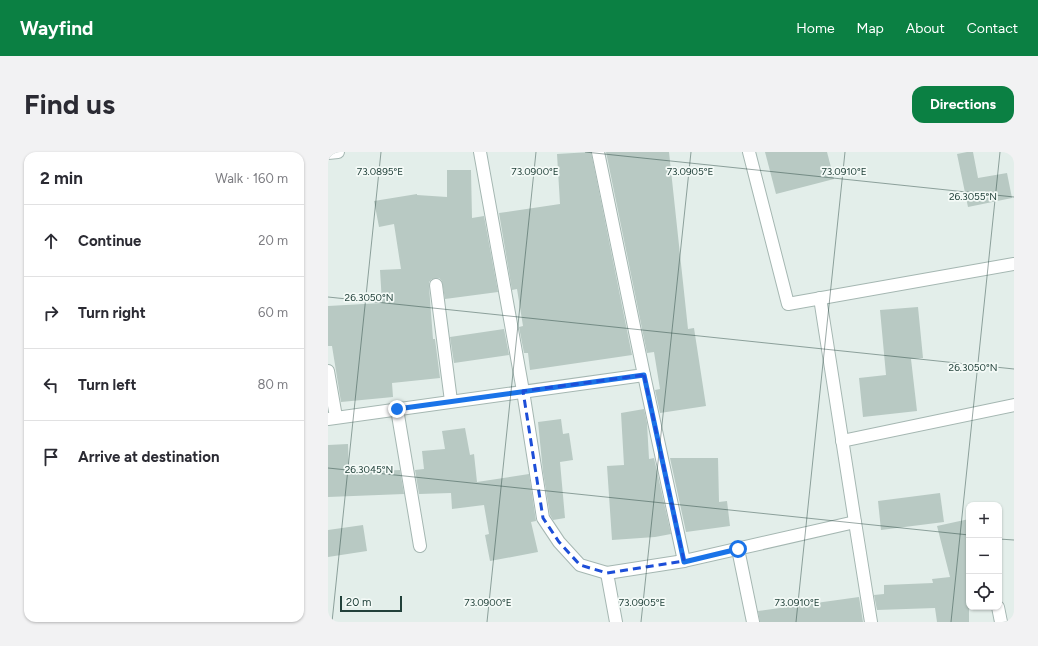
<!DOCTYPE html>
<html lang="en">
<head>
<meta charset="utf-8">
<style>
  body { margin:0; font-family:Figtree,sans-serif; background:#f2f2f3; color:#2b2b33 }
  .controls { position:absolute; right:12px; bottom:12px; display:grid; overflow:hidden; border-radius:8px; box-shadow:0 1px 3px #0004 }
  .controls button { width:36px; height:36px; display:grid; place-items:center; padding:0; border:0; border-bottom:1px solid #e1e1e2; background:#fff; color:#2b2b33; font:20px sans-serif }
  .scale { position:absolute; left:12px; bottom:10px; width:62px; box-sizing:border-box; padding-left:4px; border:2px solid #21413a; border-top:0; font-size:11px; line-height:14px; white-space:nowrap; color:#21413a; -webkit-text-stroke:3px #f4faf7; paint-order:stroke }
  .stop { position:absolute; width:12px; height:12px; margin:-9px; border:3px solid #1a73e8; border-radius:50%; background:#fff }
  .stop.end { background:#1a73e8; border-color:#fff; box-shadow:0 1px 4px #0008 }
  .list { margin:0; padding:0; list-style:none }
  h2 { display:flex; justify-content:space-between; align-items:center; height:52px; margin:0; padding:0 16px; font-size:17px }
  h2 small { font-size:13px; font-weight:400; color:#7c7c81 }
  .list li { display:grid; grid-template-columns:26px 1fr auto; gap:12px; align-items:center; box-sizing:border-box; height:72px; padding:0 16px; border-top:1px solid #e1e1e2 }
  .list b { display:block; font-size:15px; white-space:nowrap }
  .list em { font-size:13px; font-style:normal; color:#7c7c81 }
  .icon { flex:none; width:22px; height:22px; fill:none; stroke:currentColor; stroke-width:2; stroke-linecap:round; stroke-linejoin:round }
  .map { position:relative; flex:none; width:686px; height:470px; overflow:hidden; border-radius:12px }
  header { display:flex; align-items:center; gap:24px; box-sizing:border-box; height:56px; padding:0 20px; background:#0b8043; color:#fff }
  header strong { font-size:19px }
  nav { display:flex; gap:22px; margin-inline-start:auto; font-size:14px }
  .intro { display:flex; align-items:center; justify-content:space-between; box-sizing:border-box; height:96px; padding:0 24px }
  h1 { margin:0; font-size:28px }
  .button { padding:10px 18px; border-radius:12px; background:#0b8043; color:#fff; font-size:14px; font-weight:700 }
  main { display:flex; gap:24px; padding:0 24px }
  aside { flex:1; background:#fff; border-radius:12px; box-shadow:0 1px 3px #0004 }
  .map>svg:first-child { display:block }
  .building { fill:#b8c9c3 }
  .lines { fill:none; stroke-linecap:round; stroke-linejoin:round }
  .minor-casing { stroke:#a5b7b2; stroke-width:14 }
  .minor { stroke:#fff; stroke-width:12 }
  .route { stroke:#1a73e8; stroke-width:5 }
  .marked { fill:none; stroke:#1d4ed8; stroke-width:3; stroke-dasharray:8 5; stroke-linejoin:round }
  .ticks { fill:none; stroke:#21413a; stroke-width:1; stroke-opacity:0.45 }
  .ticks-label { font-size:10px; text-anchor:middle; fill:#21413a; stroke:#f4faf7; stroke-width:3.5; stroke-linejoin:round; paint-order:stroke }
</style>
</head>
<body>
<header>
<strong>Wayfind</strong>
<nav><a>Home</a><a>Map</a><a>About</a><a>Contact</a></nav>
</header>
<div class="intro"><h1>Find us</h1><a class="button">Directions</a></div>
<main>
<aside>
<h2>2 min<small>Walk · 160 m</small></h2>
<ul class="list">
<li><svg class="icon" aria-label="ahead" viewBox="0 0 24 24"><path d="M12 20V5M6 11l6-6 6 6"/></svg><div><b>Continue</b></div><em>20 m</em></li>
<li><svg class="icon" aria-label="right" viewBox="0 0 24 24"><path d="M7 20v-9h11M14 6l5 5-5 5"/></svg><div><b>Turn right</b></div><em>60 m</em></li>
<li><svg class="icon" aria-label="left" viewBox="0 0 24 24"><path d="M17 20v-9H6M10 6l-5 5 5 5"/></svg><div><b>Turn left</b></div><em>80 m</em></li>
<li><svg class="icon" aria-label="arrive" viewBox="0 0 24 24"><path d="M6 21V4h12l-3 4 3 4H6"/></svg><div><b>Arrive at destination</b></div></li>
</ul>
</aside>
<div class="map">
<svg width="686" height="470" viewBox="0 0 686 470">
  <rect width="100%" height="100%" fill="#e3eeea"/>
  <g class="building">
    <path d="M 263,0 L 304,203 L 202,218 L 200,201 L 196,201 L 191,175 L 195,174 L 189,137 L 184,138 L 171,61 L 232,52 L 229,2 Z"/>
    <path d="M 278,0 L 341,0 L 360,177 L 366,176 L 378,254 L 332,261 L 327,238 L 332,237 L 326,200 L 319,201 Z"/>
    <path d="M 437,0 L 499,0 L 506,27 L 448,42 Z"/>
    <path d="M 639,0 L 645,0 L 650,26 L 679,21 L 684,46 L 640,55 L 629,2 Z"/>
    <path d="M 119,18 L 143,18 L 144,66 L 156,64 L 170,140 L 117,147 L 114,129 L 111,126 L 104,127 L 101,130 L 101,134 L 105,187 L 107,187 L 112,226 L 64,231 L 65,245 L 13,250 L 4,194 L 0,194 L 0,154 L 54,151 L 52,118 L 73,117 L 66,72 L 51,75 L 46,49 L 89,42 L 89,43 L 119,45 Z"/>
    <path d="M 590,155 L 595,206 L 583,207 L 589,259 L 535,265 L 531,226 L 558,223 L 552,158 Z"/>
    <path d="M 176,177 L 181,203 L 126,211 L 122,185 Z"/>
    <path d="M 316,257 L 319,271 L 321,307 L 326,306 L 343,382 L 327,385 L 284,388 L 279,314 L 296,313 L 293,261 Z"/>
    <path d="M 233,267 L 235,282 L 241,281 L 245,308 L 232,310 L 237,366 L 225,368 L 222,363 L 215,320 L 210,270 Z"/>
    <path d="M 137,276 L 142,303 L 146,302 L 149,330 L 201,322 L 208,369 L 203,370 L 210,400 L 162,409 L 157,383 L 161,382 L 156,353 L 124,357 L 123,341 L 91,342 L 87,318 L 96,317 L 94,299 L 117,297 L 114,279 Z"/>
    <path d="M 20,292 L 21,320 L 72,318 L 76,342 L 0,345 L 0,293 Z"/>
    <path d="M 342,306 L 390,306 L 391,350 L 399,349 L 402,374 L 358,380 Z"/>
    <path d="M 612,341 L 616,370 L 553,378 L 550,349 Z"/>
    <path d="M 641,367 L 641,470 L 609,470 L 607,456 L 549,458 L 546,443 L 556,442 L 556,433 L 605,431 L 604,427 L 622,425 L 609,374 Z"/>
    <path d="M 35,373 L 39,399 L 0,405 L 0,378 Z"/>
    <path d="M 531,445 L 535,470 L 432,470 L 430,459 Z"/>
  </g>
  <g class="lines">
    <g class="minor-casing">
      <g id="minor">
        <path d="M 152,0 L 195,239 L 215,366 L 231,390 L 252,413 L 279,421"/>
        <path d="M 421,0 L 460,152 L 686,112"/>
        <path d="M 0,1 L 10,0"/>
        <path d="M 108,133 L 123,249"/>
        <path d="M 0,219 L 8,265"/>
        <path d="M 316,223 L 356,409 L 527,370 L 492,146"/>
        <path d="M 69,257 L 92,394"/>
        <path d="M 0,267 L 316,223 L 270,0"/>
        <path d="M 514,289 L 686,253"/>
        <path d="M 527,370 L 543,470"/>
        <path d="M 410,397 L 425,470"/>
        <path d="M 670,455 L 673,470"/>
        <path d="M 288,470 L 279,421 L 356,409"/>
      </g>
    </g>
    <use href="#minor" class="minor"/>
  </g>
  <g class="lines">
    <path class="route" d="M 69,257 L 316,223 L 356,410 L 410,397"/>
  </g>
  <path class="marked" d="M 316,223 L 356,409 L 279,421 L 252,413 L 231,390 L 215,366 L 195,239 Z"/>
  <path class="ticks" d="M 257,0 L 686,45M 0,145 L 686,217M 0,316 L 641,383M 671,387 L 686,388M 4,470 L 53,0M 159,470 L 208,0M 313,470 L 363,0M 468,470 L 517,0M 623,470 L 672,0"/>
  <g class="ticks-label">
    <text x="52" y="23">73.0895°E</text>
    <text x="207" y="23">73.0900°E</text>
    <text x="362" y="23">73.0905°E</text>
    <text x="516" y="23">73.0910°E</text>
    <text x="645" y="48">26.3055°N</text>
    <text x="41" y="149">26.3050°N</text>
    <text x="645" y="219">26.3050°N</text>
    <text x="41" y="321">26.3045°N</text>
    <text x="160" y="454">73.0900°E</text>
    <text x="314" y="454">73.0905°E</text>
    <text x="469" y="454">73.0910°E</text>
  </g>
</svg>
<div class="controls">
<button>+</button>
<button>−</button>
<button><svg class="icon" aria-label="locate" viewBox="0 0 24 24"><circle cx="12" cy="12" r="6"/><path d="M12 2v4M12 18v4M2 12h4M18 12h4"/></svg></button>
</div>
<div class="scale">20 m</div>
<div class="stop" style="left:410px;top:397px"></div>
<div class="stop end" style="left:69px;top:257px"></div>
</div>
</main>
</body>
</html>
